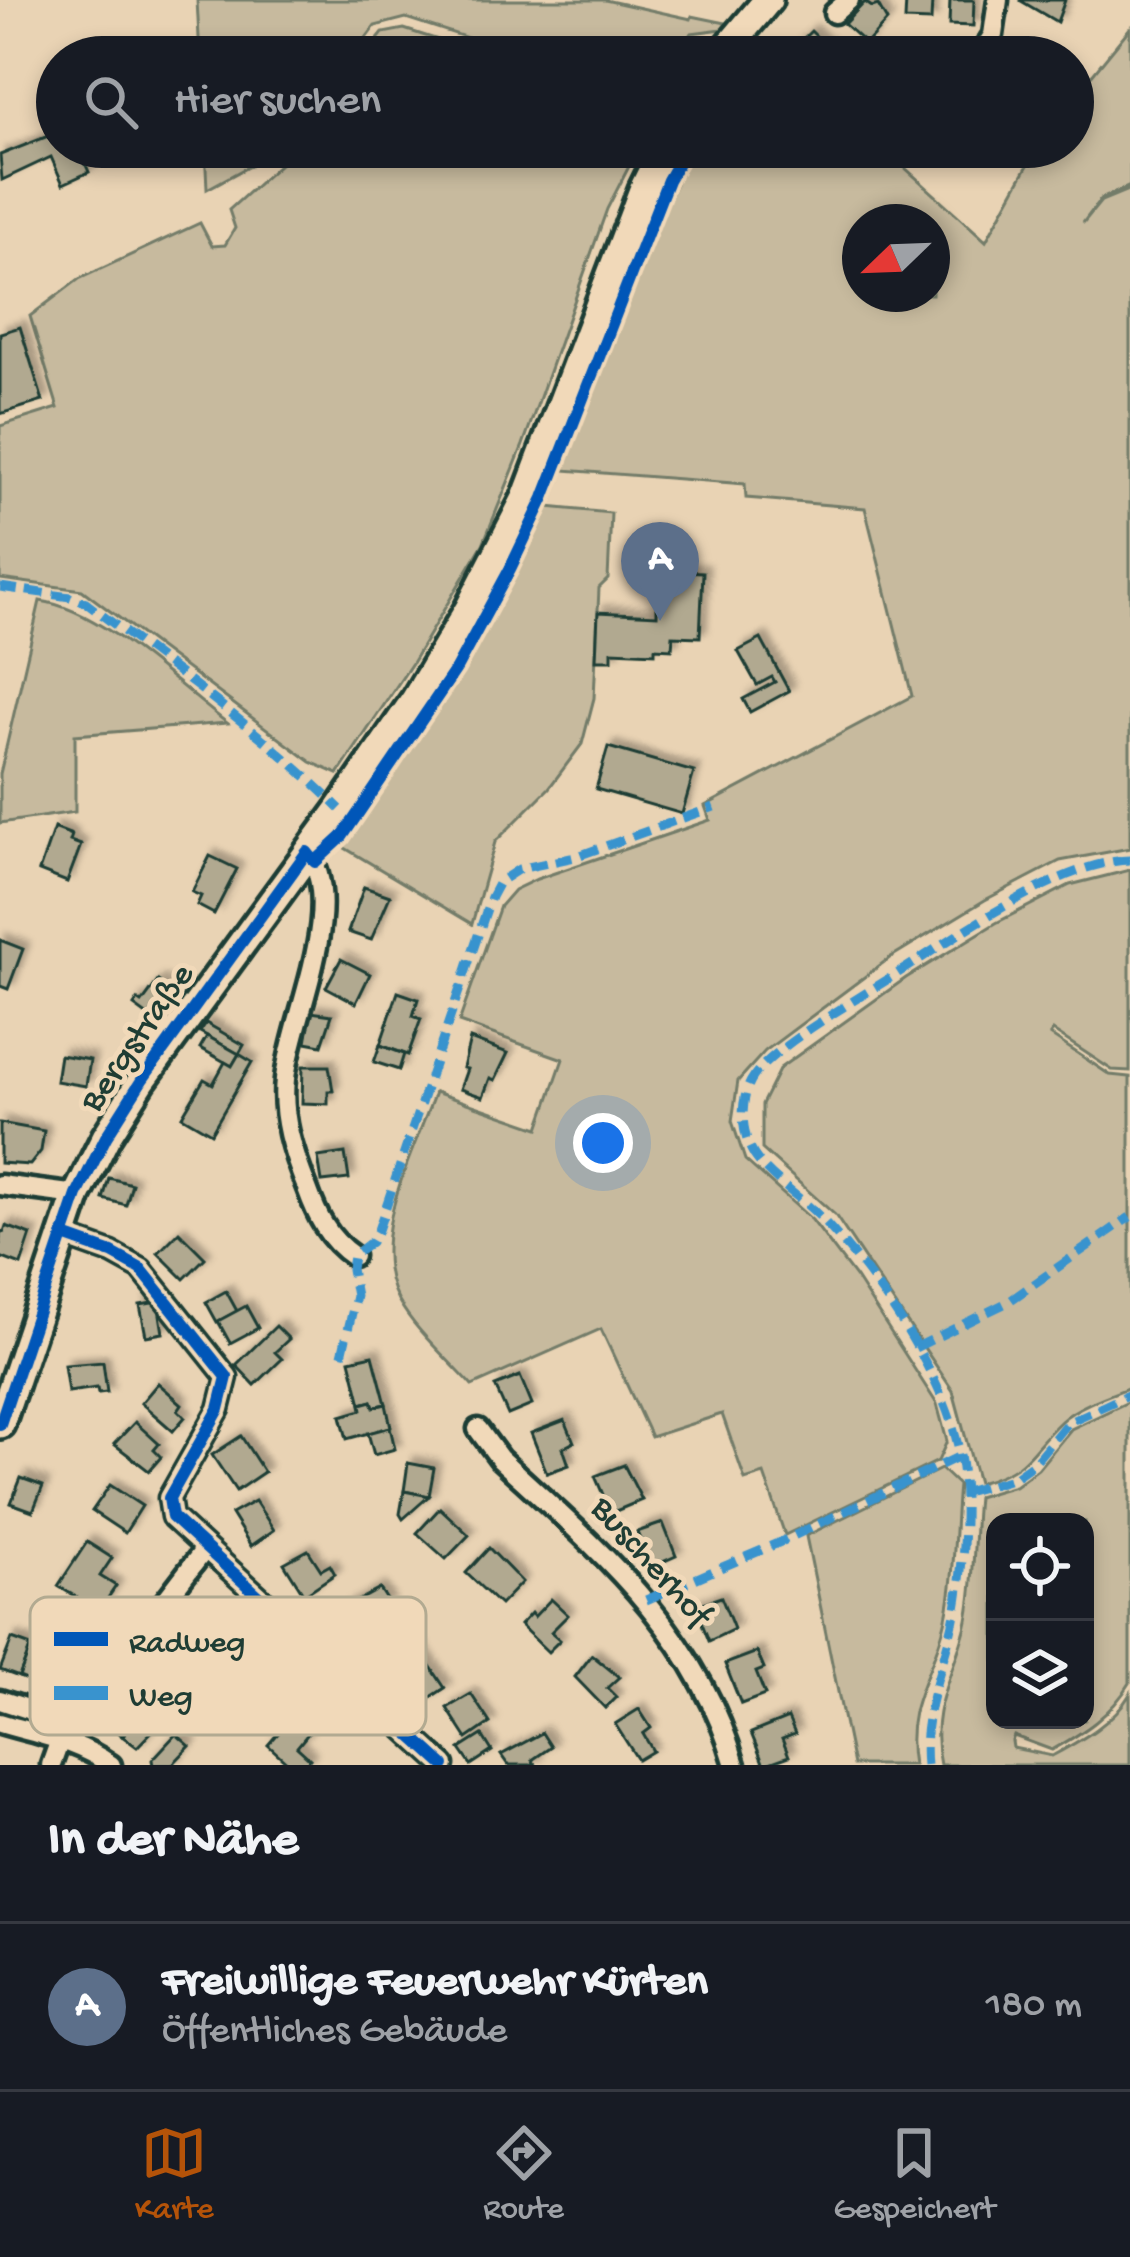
<!DOCTYPE html>
<html lang="de">
<head>
<meta charset="utf-8">
<style>
  body { margin:0; font-family:"Gochi Hand",sans-serif; background:#20242c; color:#f1f3f6 }
  .controls { position:absolute; right:36px; bottom:36px; display:grid; overflow:hidden; border-radius:24px; box-shadow:0 6px 18px #0003 }
  .controls button { width:108px; height:108px; display:grid; place-items:center; padding:0; border:0; border-bottom:3px solid #363941; background:#171b24; color:#f1f3f6; font:60px sans-serif }
  .compass { position:absolute; left:842px; top:204px; width:108px; height:108px; border-radius:50%; background:#171b24; box-shadow:0 6px 18px #0003; rotate:247deg }
  .you { position:absolute; left:603px; top:1143px; width:42px; height:42px; margin:-30px; border:9px solid #fff; border-radius:50%; background:#1a73e8; box-shadow:0 0 0 18px #1a73e833 }
  .badge { display:grid; place-items:center; width:78px; height:78px; border-radius:50%; background:#b45309; color:#fff; font-size:39px; font-weight:700 }
  .pin { position:absolute; translate:-50% -99px; filter:drop-shadow(0 3px 6px #0008) }
  .pin::after { content:''; position:absolute; top:63px; width:42px; height:36px; background:inherit; clip-path:polygon(0 0,100% 0,50% 100%) }
  .list { margin:0; padding:0; list-style:none }
  h2 { display:flex; justify-content:space-between; align-items:center; height:156px; margin:0; padding:0 48px; font-size:51px }
  h2 small { font-size:39px; font-weight:400; color:#9ea1a6 }
  .list li { display:grid; grid-template-columns:78px 1fr auto; gap:36px; align-items:center; box-sizing:border-box; height:168px; padding:0 48px; border-top:3px solid #363941 }
  .list b { display:block; font-size:45px; white-space:nowrap }
  .list p { margin:0; font-size:39px; white-space:nowrap; color:#9ea1a6 }
  .list em { font-size:39px; font-style:normal; color:#9ea1a6 }
  .icon { flex:none; width:66px; height:66px; fill:none; stroke:currentColor; stroke-width:2; stroke-linecap:round; stroke-linejoin:round }
  .map { position:relative; flex:none; width:1130px; height:1765px; overflow:hidden }
  .search { position:absolute; background:#171b24; box-shadow:0 6px 18px #0003; left:36px; right:36px; top:36px; height:132px; display:flex; align-items:center; gap:30px; box-sizing:border-box; padding:0 42px; border-radius:66px; color:#9ea1a6; font-size:45px }
  .sheet { height:324px; background:#171b24 }
  nav { display:flex; justify-content:space-around; align-items:center; box-sizing:border-box; height:168px; border-top:3px solid #363941; background:#171b24; font-size:33px; color:#9ea1a6 }
  nav a { display:grid; justify-items:center; gap:6px }
  nav .on { color:#b45309 }
  .map>svg:first-child { display:block }
  .green { fill:#c7ba9e; stroke:#737c69; stroke-width:3; fill-rule:evenodd }
  .building { fill:#b1a990; stroke:#1f3d34; stroke-width:3; filter:url(#shadow) }
  .lines { fill:none; stroke-linecap:round; stroke-linejoin:round }
  .minor-casing { stroke:#1f3d34; stroke-width:27 }
  .secondary-casing { stroke:#1f3d34; stroke-width:36 }
  .minor { stroke:#f1d9b9; stroke-width:18 }
  .secondary { stroke:#f1d9b9; stroke-width:27 }
  .quiet { stroke:#3993ce; stroke-width:9; stroke-dasharray:18 9; stroke-linecap:butt }
  .cycleway-casing { stroke:#f1d9b9; stroke-width:20 }
  .cycleway { stroke:#0057b8; stroke-width:12 }
  .labels { text-anchor:middle; dominant-baseline:central; stroke-width:10; stroke-linejoin:round; paint-order:stroke }
  .street-label { font-size:36px; fill:#1f3d34; stroke:#f1d9b9 }
  .key { fill:#f1d9b9; stroke:#b2aa91; stroke-width:3 }
  .key-label { font-size:33px; fill:#1f3d34 }
</style>
</head>
<body>
<div class="map">
<svg width="1130" height="1765" viewBox="0 0 1130 1765">
  <defs>
    <filter id="shadow"><feDropShadow dx="6" dy="-6" stdDeviation="3" flood-color="#0004"/></filter>
  </defs>
  <rect width="100%" height="100%" fill="#e9d3b4"/>
  <filter id="ink" filterUnits="userSpaceOnUse"><feTurbulence type="fractalNoise" baseFrequency=".00833" numOctaves="2"/><feDisplacementMap in="SourceGraphic" scale="24" xChannelSelector="R" yChannelSelector="G"/><feConvolveMatrix kernelMatrix="1 2 1 2 8 2 1 2 1" color-interpolation-filters="sRGB"/></filter>
  <g filter="url(#ink)">
    <g class="green">
      <path d="M 197,0 L 605,0 L 691,19 L 692,16 L 726,23 L 722,29 L 692,33 L 677,57 L 527,57 L 406,18 L 375,26 L 352,57 L 200,57 Z"/>
      <path d="M 1130,28 L 1130,186 L 1101,199 L 1083,223 L 1101,201 L 1130,189 L 1130,848 L 1060,861 L 985,900 L 891,957 L 765,1051 L 738,1081 L 732,1121 L 745,1160 L 812,1220 L 856,1278 L 937,1404 L 947,1441 L 938,1461 L 785,1535 L 764,1474 L 745,1480 L 722,1414 L 651,1437 L 601,1329 L 472,1386 C 448,1359 416,1332 398,1300 C 365,1239 414,1152 435,1092 L 539,1128 L 563,1059 L 459,1022 L 500,906 L 514,890 L 537,879 L 710,820 L 705,806 L 912,696 L 865,508 L 746,498 L 745,484 L 563,470 L 625,302 L 692,147 L 882,147 L 986,241 L 1038,147 L 1073,147 L 1073,98 ZM 860,222 L 932,222 L 932,294 L 860,294 Z"/>
      <path d="M 404,29 L 491,57 L 364,57 L 383,33 Z"/>
      <path d="M 205,147 L 284,147 L 207,189 Z"/>
      <path d="M 299,147 L 639,147 L 607,209 L 523,445 L 483,544 L 412,663 L 338,774 L 311,762 L 82,590 L 0,579 L 0,426 L 58,408 L 30,316 L 79,279 L 200,223 L 212,246 L 225,245 L 235,228 L 229,210 Z"/>
      <path d="M 547,507 L 611,513 L 608,579 L 599,588 L 594,698 L 582,744 L 549,788 L 495,842 L 472,924 L 340,845 C 425,743 490,627 547,507 Z"/>
      <path d="M 40,601 C 101,609 177,685 227,723 L 75,735 L 75,812 L 0,823 L 0,774 Z"/>
      <path d="M 1130,870 L 1130,1071 L 1112,1070 L 1053,1031 L 1050,1035 L 1110,1075 L 1130,1077 L 1130,1387 C 1109,1395 1077,1406 1061,1421 C 1026,1454 1031,1468 978,1483 L 953,1391 L 835,1215 L 762,1149 L 762,1104 L 780,1068 L 906,978 L 996,923 L 1070,885 Z"/>
      <path d="M 1130,1401 L 1130,1683 C 1111,1715 1084,1732 1052,1750 L 1014,1736 L 1012,1741 L 1013,1748 L 1052,1756 C 1081,1740 1113,1723 1130,1694 L 1130,1765 L 940,1765 C 928,1711 952,1678 965,1629 C 975,1587 973,1539 977,1497 L 1015,1486 L 1038,1469 L 1071,1429 ZM 995,1522 L 1085,1522 L 1085,1720 L 995,1720 Z"/>
      <path d="M 941,1469 L 958,1485 C 954,1528 955,1575 946,1618 C 935,1673 902,1702 913,1765 L 853,1765 L 806,1536 Z"/>
    </g>
    <g class="building">
      <path d="M 906,0 L 932,0 L 931,21 L 905,20 Z"/>
      <path d="M 950,0 L 974,0 L 973,26 L 949,25 Z"/>
      <path d="M 1065,0 L 1057,22 L 1021,1 L 1021,0 Z"/>
      <path d="M 865,2 L 872,7 L 878,5 L 887,21 L 866,44 L 844,24 Z"/>
      <path d="M 811,31 L 837,57 L 801,57 L 793,49 Z"/>
      <path d="M 57,108 L 57,147 L 78,147 L 89,172 L 63,184 L 51,157 L 2,180 L 0,155 L 51,135 L 47,131 Z"/>
      <path d="M 20,327 L 43,401 L 0,414 L 0,333 Z"/>
      <path d="M 663,570 L 703,572 L 700,637 L 673,636 L 672,649 L 655,648 L 655,653 L 612,651 L 612,660 L 596,660 L 598,612 L 657,615 L 657,608 L 662,608 Z"/>
      <path d="M 761,639 L 789,691 L 750,712 L 743,699 L 775,682 L 772,677 L 757,685 L 738,651 Z"/>
      <path d="M 608,747 L 694,772 L 682,814 L 596,789 Z"/>
      <path d="M 54,828 L 72,835 L 70,841 L 81,845 L 67,882 L 39,871 Z"/>
      <path d="M 210,856 L 237,869 L 214,914 L 197,905 L 201,896 L 192,892 Z"/>
      <path d="M 364,887 L 390,896 L 371,940 L 348,932 Z"/>
      <path d="M 0,940 L 23,949 L 8,989 L 0,986 Z"/>
      <path d="M 341,959 L 370,974 L 356,1003 L 326,987 Z"/>
      <path d="M 158,981 L 176,995 L 156,1022 L 134,1006 L 138,1000 L 142,1003 Z"/>
      <path d="M 398,992 L 418,999 L 413,1016 L 421,1019 L 408,1055 L 380,1045 Z"/>
      <path d="M 311,1012 L 332,1015 L 322,1045 L 306,1042 Z"/>
      <path d="M 206,1023 L 244,1045 L 239,1054 L 200,1032 Z"/>
      <path d="M 207,1036 L 239,1054 L 232,1066 L 200,1048 Z"/>
      <path d="M 470,1039 L 508,1053 L 495,1080 L 490,1078 L 483,1097 L 460,1089 L 467,1069 L 463,1068 Z"/>
      <path d="M 380,1045 L 404,1054 L 399,1070 L 374,1062 Z"/>
      <path d="M 239,1054 L 252,1062 L 211,1133 L 182,1116 L 204,1079 L 213,1084 L 225,1062 L 232,1066 Z"/>
      <path d="M 60,1055 L 90,1060 L 86,1086 L 56,1081 Z"/>
      <path d="M 303,1066 L 329,1066 L 333,1091 L 328,1091 L 328,1104 L 302,1103 Z"/>
      <path d="M 0,1123 L 44,1131 L 41,1151 L 30,1165 L 0,1163 Z"/>
      <path d="M 345,1153 L 349,1179 L 322,1182 L 318,1157 Z"/>
      <path d="M 109,1178 L 132,1184 L 126,1205 L 103,1199 Z"/>
      <path d="M 6,1226 L 31,1235 L 21,1265 L 0,1257 L 0,1231 L 4,1232 Z"/>
      <path d="M 179,1232 L 205,1258 L 184,1279 L 158,1253 Z"/>
      <path d="M 226,1291 L 237,1311 L 217,1322 L 206,1302 Z"/>
      <path d="M 158,1302 L 163,1333 L 146,1336 L 140,1305 Z"/>
      <path d="M 246,1306 L 258,1328 L 230,1343 L 218,1321 Z"/>
      <path d="M 276,1326 L 289,1339 L 275,1352 L 282,1359 L 255,1385 L 236,1365 Z"/>
      <path d="M 373,1355 L 386,1404 L 374,1407 L 372,1401 L 361,1404 L 350,1360 Z"/>
      <path d="M 103,1362 L 107,1392 L 98,1393 L 97,1388 L 68,1392 L 64,1365 Z"/>
      <path d="M 520,1376 L 532,1405 L 508,1415 L 495,1386 Z"/>
      <path d="M 158,1383 L 182,1404 L 178,1410 L 185,1417 L 173,1431 L 141,1403 Z"/>
      <path d="M 372,1401 L 374,1407 L 386,1404 L 391,1427 L 347,1439 L 341,1416 L 362,1410 L 361,1404 Z"/>
      <path d="M 565,1420 L 574,1442 L 563,1448 L 569,1465 L 547,1473 L 531,1433 Z"/>
      <path d="M 135,1422 L 159,1444 L 154,1450 L 161,1457 L 149,1471 L 114,1444 Z"/>
      <path d="M 390,1427 L 395,1449 L 374,1455 L 368,1433 Z"/>
      <path d="M 241,1436 L 264,1472 L 236,1491 L 212,1455 Z"/>
      <path d="M 408,1463 L 434,1468 L 429,1496 L 404,1491 Z"/>
      <path d="M 624,1465 L 642,1500 L 611,1513 L 595,1476 Z"/>
      <path d="M 21,1478 L 43,1486 L 33,1511 L 11,1503 Z"/>
      <path d="M 110,1485 L 142,1506 L 125,1533 L 92,1511 Z"/>
      <path d="M 404,1491 L 429,1496 L 403,1519 L 400,1514 Z"/>
      <path d="M 255,1501 L 274,1530 L 251,1546 L 231,1514 Z"/>
      <path d="M 440,1508 L 469,1535 L 446,1559 L 417,1533 Z"/>
      <path d="M 663,1523 L 676,1556 L 651,1567 L 637,1532 Z"/>
      <path d="M 87,1542 L 112,1558 L 100,1576 L 116,1586 L 99,1611 L 58,1586 Z"/>
      <path d="M 489,1548 L 522,1582 L 500,1605 L 466,1573 Z"/>
      <path d="M 308,1550 L 321,1570 L 330,1565 L 335,1574 L 304,1595 L 284,1563 Z"/>
      <path d="M 380,1589 L 389,1603 L 370,1615 L 382,1634 L 362,1647 L 339,1611 Z"/>
      <path d="M 721,1597 L 734,1629 L 709,1641 L 695,1606 Z"/>
      <path d="M 551,1599 L 568,1615 L 551,1632 L 560,1640 L 548,1652 L 520,1625 L 531,1613 L 534,1617 Z"/>
      <path d="M 12,1639 L 31,1646 L 19,1677 L 0,1670 Z"/>
      <path d="M 31,1646 L 50,1654 L 38,1685 L 19,1677 Z"/>
      <path d="M 417,1646 L 445,1688 L 422,1703 L 392,1660 Z"/>
      <path d="M 757,1652 L 764,1669 L 756,1672 L 765,1695 L 741,1704 L 725,1664 Z"/>
      <path d="M 592,1655 L 619,1677 L 607,1688 L 616,1697 L 605,1708 L 575,1677 Z"/>
      <path d="M 471,1694 L 490,1723 L 467,1739 L 447,1708 Z"/>
      <path d="M 135,1696 L 139,1697 L 135,1702 L 145,1711 L 122,1736 L 110,1722 Z"/>
      <path d="M 148,1708 L 152,1710 L 148,1714 L 159,1724 L 137,1747 L 122,1736 Z"/>
      <path d="M 639,1709 L 651,1728 L 643,1734 L 653,1751 L 638,1760 L 615,1724 Z"/>
      <path d="M 294,1715 L 311,1730 L 297,1747 L 310,1759 L 305,1765 L 290,1765 L 268,1745 Z"/>
      <path d="M 788,1718 L 795,1734 L 782,1739 L 789,1756 L 764,1765 L 751,1733 Z"/>
      <path d="M 542,1733 L 551,1747 L 532,1760 L 536,1765 L 508,1765 L 501,1755 Z"/>
      <path d="M 176,1734 L 190,1746 L 172,1765 L 153,1765 L 152,1760 Z"/>
      <path d="M 482,1735 L 492,1751 L 471,1765 L 460,1749 Z"/>
    </g>
    <g class="lines">
      <g class="minor-casing">
        <g id="minor">
          <path d="M 834,13 L 849,0"/>
          <path d="M 979,57 L 993,35 L 998,0"/>
          <path d="M 307,852 C 348,904 291,1019 285,1079 C 281,1117 293,1153 307,1188 C 317,1216 328,1239 353,1256"/>
          <path d="M 0,1185 L 77,1195"/>
          <path d="M 64,1236 L 112,1253 L 141,1269 L 227,1377 L 219,1409 L 169,1498 L 172,1517 L 444,1765"/>
          <path d="M 478,1429 L 500,1459 C 599,1550 697,1631 735,1765"/>
          <path d="M 0,1700 L 31,1710 L 57,1734"/>
          <path d="M 0,1723 C 40,1735 76,1740 111,1765"/>
          <path d="M 51,1765 L 61,1737 L 205,1549"/>
        </g>
      </g>
      <g class="secondary-casing">
        <g id="secondary">
          <path d="M 720,57 L 768,0"/>
          <path d="M 0,1424 L 77,1195 L 106,1137 L 142,1080 L 340,809 L 415,700 L 469,609 L 526,498 L 643,190 L 664,147"/>
        </g>
      </g>
      <use href="#minor" class="minor"/>
      <use href="#secondary" class="secondary"/>
      <g class="quiet">
        <path d="M 0,587 L 70,597 L 86,603 C 173,669 263,732 340,809"/>
        <path d="M 915,1348 L 1008,1302 L 1130,1217"/>
        <path d="M 342,1355 L 356,1296 L 351,1269 L 353,1256 L 371,1242 L 378,1230 L 491,897 L 499,882 L 519,869 L 575,857 L 714,807"/>
        <path d="M 965,1492 L 1012,1479 L 1033,1464 L 1067,1423 L 1130,1394"/>
        <path d="M 646,1600 L 785,1540 L 960,1456"/>
        <path d="M 926,1765 C 921,1715 942,1671 953,1623 C 963,1579 969,1494 959,1450 C 941,1369 877,1277 820,1217 C 800,1196 770,1179 754,1155 C 740,1133 739,1097 754,1076 C 773,1047 862,996 895,975 C 954,938 1061,861 1130,860"/>
      </g>
      <g class="cycleway-casing">
        <g id="cycleway">
          <path d="M 64,1236 L 112,1253 L 141,1269 L 227,1377 L 219,1409 L 169,1498 L 172,1517 L 444,1765"/>
          <path d="M 0,1424 L 77,1195 L 106,1137 L 142,1080 L 307,852 L 315,862 L 342,837 L 456,669 L 510,569 L 544,498 L 668,180 L 687,147"/>
        </g>
      </g>
      <use href="#cycleway" class="cycleway"/>
    </g>
  </g>
  <g class="labels">
    <g class="street-label">
      <text transform="translate(139 1039) rotate(-55)">Bergstraße</text>
      <text transform="translate(649 1563) rotate(48)">Buscherhof</text>
    </g>
  </g>
  <rect x="30" y="1597" width="396" height="138" rx="18" class="key"/>
  <rect x="54" y="1632" width="54" height="14" fill="#0057b8"/>
  <rect x="54" y="1686" width="54" height="14" fill="#3993ce"/>
  <g class="key-label">
    <text x="129" y="1651">Radweg</text>
    <text x="129" y="1705">Weg</text>
  </g>
</svg>
<div class="controls">
<button><svg class="icon" aria-label="locate" viewBox="0 0 24 24"><circle cx="12" cy="12" r="6"/><path d="M12 2v4M12 18v4M2 12h4M18 12h4"/></svg></button>
<button><svg class="icon" aria-label="layers" viewBox="0 0 24 24"><path d="M12 4l9 5-9 5-9-5zM3 14l9 5 9-5"/></svg></button>
</div>
<svg class="compass" viewBox="-18 -18 36 36"><path d="M0-13l5 13h-10z" fill="#e53935"/><path d="M0 13l5-13h-10z" fill="#9ea1a6"/></svg>
<div class="you"></div>
<div class="pin badge" style="left:660px;top:621px;background:#5c6f8a">A</div>
<div class="search"><svg class="icon" aria-label="search" viewBox="0 0 24 24"><circle cx="10" cy="10" r="6"/><path d="M15 15l6 6"/></svg>Hier suchen</div>
</div>
<section class="sheet">
<h2>In der Nähe<small></small></h2>
<ul class="list">
<li><span class="badge" style="background:#5c6f8a">A</span><div><b>Freiwillige Feuerwehr Kürten</b><p>Öffentliches Gebäude</p></div><em>180 m</em></li>
</ul>
</section>
<nav>
<a class="on"><svg class="icon" aria-label="map" viewBox="0 0 24 24"><path d="M3 6l6-2 6 2 6-2v14l-6 2-6-2-6 2zM9 4v14M15 6v14"/></svg>Karte</a>
<a><svg class="icon" aria-label="directions" viewBox="0 0 24 24"><path d="M12 3l9 9-9 9-9-9zM9 14v-3h6M13 9l2 2-2 2"/></svg>Route</a>
<a><svg class="icon" aria-label="saved" viewBox="0 0 24 24"><path d="M7 4h10v16l-5-4-5 4z"/></svg>Gespeichert</a>
</nav>
</body>
</html>
